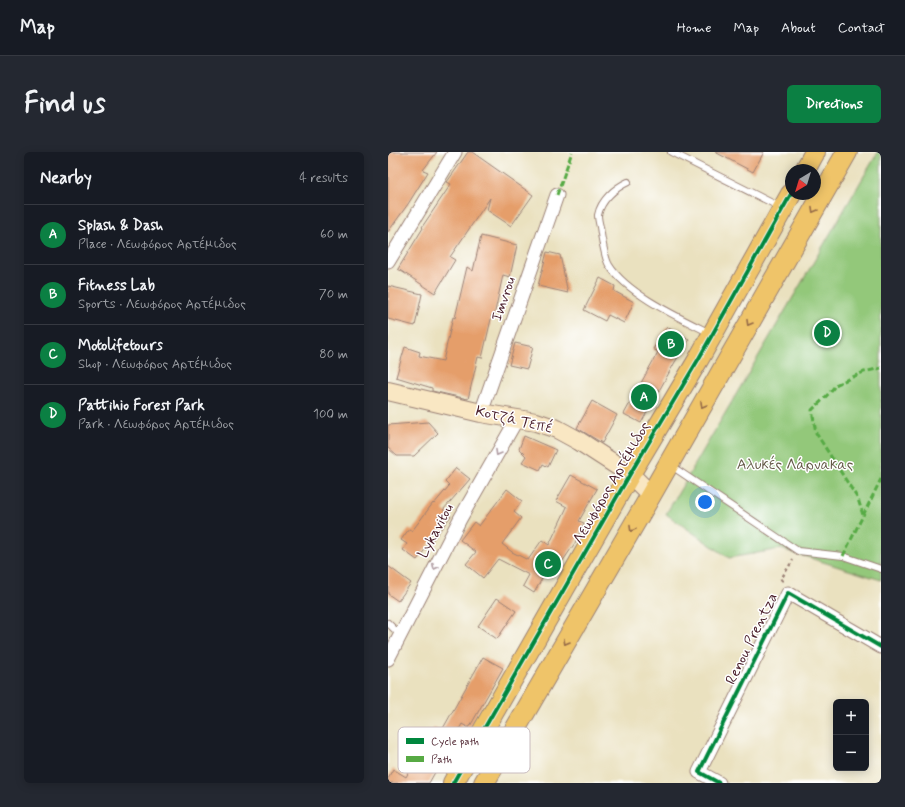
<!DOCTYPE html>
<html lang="en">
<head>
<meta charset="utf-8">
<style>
  body { margin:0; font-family:Mynerve,sans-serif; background:#242831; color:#f1f3f6 }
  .controls { position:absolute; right:12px; bottom:12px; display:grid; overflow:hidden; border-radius:6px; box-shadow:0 2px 10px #0003 }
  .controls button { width:36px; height:36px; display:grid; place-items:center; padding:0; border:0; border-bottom:1px solid #363941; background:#171b24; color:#f1f3f6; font:20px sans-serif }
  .compass { position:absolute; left:397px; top:12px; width:36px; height:36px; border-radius:50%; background:#171b24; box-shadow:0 2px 10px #0003; rotate:218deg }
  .you { position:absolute; left:317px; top:350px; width:14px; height:14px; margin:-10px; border:3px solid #fff; border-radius:50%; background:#1a73e8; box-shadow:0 0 0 6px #1a73e833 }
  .badge { display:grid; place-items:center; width:26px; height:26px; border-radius:50%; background:#0b8043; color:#fff; font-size:13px; font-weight:700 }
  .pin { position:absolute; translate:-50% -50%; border:2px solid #fff; box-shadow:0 1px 4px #0006 }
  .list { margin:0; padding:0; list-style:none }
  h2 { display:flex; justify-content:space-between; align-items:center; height:52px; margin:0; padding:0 16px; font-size:17px }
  h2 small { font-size:13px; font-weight:400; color:#9ea1a6 }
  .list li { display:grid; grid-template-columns:26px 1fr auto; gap:12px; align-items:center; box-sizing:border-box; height:60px; padding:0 16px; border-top:1px solid #363941 }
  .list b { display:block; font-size:15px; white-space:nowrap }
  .list p { margin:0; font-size:13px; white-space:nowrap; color:#9ea1a6 }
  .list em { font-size:13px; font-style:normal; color:#9ea1a6 }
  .map { position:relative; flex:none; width:493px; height:631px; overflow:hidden; border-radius:6px }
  header { display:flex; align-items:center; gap:24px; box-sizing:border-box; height:56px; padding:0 20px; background:#171b24; border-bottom:1px solid #363941 }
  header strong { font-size:19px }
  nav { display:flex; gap:22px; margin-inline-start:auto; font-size:14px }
  .intro { display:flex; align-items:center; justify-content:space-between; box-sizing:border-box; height:96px; padding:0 24px }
  h1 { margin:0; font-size:28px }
  .button { padding:10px 18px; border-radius:6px; background:#0b8043; color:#fff; font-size:14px; font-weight:700 }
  main { display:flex; gap:24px; padding:0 24px }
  aside { flex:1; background:#171b24; border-radius:6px; box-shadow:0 2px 10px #0003 }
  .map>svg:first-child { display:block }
  .green { fill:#93c87a; stroke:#6e7452 }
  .building { fill:#e59e6b }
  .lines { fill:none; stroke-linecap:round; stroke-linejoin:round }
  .lane-casing { stroke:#9a8075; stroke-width:8 }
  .street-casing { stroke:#9a8075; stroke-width:15 }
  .secondary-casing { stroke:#9a8075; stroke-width:20 }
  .primary-casing { stroke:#9a8075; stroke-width:22 }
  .path { stroke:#9a8075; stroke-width:2.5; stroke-dasharray:3 3; stroke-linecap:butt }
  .lane { stroke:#fff; stroke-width:6 }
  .street { stroke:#fff; stroke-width:13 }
  .secondary { stroke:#f9e7c3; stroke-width:18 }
  .primary { stroke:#efc469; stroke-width:20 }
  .quiet { stroke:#57aa44; stroke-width:3; stroke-dasharray:6 3; stroke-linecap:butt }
  .cycleway-casing { stroke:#fff; stroke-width:6 }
  .cycleway { stroke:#00873e; stroke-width:4 }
  .oneway { stroke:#946947 }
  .oneway2 { stroke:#ae9aa0 }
  .labels { text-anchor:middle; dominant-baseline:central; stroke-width:3; stroke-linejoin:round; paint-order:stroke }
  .street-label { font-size:15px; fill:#4a1f2b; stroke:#fff }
  .park-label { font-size:15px; fill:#645a47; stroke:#fff }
  .key { fill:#fff; stroke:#c9bcbf; stroke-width:1 }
  .key-label { font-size:11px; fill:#4a1f2b }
</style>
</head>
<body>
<header>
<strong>Map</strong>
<nav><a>Home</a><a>Map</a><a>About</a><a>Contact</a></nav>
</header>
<div class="intro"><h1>Find us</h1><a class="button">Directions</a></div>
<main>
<aside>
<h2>Nearby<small>4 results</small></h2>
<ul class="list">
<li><span class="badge">A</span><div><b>Splash &amp; Dash</b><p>Place · Λεωφόρος Αρτέμιδος</p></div><em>60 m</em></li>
<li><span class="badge">B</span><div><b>Fitness Lab</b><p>Sports · Λεωφόρος Αρτέμιδος</p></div><em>70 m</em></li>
<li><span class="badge">C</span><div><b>Motolifetours</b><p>Shop · Λεωφόρος Αρτέμιδος</p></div><em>80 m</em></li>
<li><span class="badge">D</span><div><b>Pattihio Forest Park</b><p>Park · Λεωφόρος Αρτέμιδος</p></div><em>100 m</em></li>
</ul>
</aside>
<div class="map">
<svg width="493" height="631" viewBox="0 0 493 631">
  <rect width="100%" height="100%" fill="#fff"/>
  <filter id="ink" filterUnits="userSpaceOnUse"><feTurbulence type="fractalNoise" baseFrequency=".025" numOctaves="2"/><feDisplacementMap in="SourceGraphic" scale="8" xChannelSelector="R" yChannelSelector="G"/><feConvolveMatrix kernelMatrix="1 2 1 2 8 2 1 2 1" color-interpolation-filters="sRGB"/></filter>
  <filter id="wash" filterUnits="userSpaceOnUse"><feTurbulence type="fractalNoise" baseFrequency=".012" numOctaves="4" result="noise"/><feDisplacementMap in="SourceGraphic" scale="16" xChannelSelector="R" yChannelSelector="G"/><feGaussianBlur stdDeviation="0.9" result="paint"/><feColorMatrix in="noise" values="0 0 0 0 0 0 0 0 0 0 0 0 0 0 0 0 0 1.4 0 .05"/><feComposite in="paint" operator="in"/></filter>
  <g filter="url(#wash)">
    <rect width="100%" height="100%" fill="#eae1bf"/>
    <path class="green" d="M 490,0 L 493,0 L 493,428 L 393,397 L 341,406 L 278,362 Z"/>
    <g id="blocks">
      <g class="building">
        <path d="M 0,0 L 49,0 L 35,18 L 40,20 L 20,52 L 0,80 Z"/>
        <path d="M 80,0 L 84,0 L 145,43 L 123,74 L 99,58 L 102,46 L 62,105 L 67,108 L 47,141 L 10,117 L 35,76 L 34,75 L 63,32 L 59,30 Z"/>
        <path d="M 327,0 L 376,0 L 365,20 Z"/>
        <path d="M 93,84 L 129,93 L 122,125 L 115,123 L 106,164 L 104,163 L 94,206 L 90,205 L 80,247 L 44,239 L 44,236 L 8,225 L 17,195 L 32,200 L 31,204 L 55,209 L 65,165 L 67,166 L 79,115 L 85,119 Z"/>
        <path d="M 159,100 L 172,103 L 180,141 L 150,134 Z"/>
        <path d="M 212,126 L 227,134 L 226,139 L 246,150 L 236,171 L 220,163 L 217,169 L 196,158 Z"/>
        <path d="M 0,134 L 34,142 L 27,174 L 0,167 Z"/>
        <path d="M 279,175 L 301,188 L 287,210 L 253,271 L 236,262 L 270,200 L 265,197 Z"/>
        <path d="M 127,191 L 145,195 L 139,217 L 121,213 Z"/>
        <path d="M 204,249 L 229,263 L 214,291 L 189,276 Z"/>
        <path d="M 40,270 L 50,281 L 26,304 L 9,304 L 0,296 L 0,273 Z"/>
        <path d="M 136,284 L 168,298 L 160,315 L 155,312 L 152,318 L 134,310 L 138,304 L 131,297 Z"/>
        <path d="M 68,316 L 82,327 L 55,358 L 63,364 L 29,408 L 15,398 L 19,392 L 13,388 L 21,377 L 24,379 L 45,351 L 46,352 L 61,334 L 57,330 Z"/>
        <path d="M 183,323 L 209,337 L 191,369 L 196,371 L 187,391 L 168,419 L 161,414 L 146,441 L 135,434 L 141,423 L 110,407 L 95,426 L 78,412 L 88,400 L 72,388 L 86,370 L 91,374 L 119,337 L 134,349 L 126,360 L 133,366 L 114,392 L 124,400 L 140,408 L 154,388 L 161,393 L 179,355 L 168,349 Z"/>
        <path d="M 0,414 L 23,431 L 10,449 L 0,442 Z"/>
        <path d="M 109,446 L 128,459 L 109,487 L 90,474 Z"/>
        <path d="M 95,505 L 115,516 L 81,576 L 74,572 L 41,631 L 0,631 L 0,626 L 5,617 L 18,625 L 46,576 L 53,580 Z"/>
      </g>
    </g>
  </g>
  <g filter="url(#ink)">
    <use href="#blocks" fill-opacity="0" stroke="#9a8075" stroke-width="1"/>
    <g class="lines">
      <g class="lane-casing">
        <g id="lane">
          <path d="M 283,0 L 392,55"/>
          <path d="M 240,30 C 227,36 213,48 210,63 C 210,66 211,71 212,75 C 213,83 217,107 221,113 C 239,142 292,166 322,181"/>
          <path d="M 282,313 L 410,399 L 455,404 L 493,417"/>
          <path d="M 0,471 L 12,483"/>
        </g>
      </g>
      <g class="street-casing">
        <g id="street">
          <path d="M 0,110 L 67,0"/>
          <path d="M 93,261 L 169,43"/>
          <path d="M 0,507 L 72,367 L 129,267"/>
          <path d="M 331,631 L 311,620 L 400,441 L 493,495"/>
        </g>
      </g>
      <g class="secondary-casing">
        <path id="secondary" d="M 0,239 L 93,261 L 148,270 L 169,277 L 191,289 L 242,322 L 263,343"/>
      </g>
      <g class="primary-casing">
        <g id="primary">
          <path d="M 417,18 L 427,0"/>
          <path d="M 65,631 L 242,322 L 310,208 L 403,42"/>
          <path d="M 96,631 L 263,343 L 459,0"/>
        </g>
      </g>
      <path class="path" d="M 395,429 L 393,427 L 405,408"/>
      <use href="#lane" class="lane"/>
      <use href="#street" class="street"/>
      <use href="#secondary" class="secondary"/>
      <use href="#primary" class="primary"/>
      <g class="quiet">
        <path d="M 169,43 L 184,0"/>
        <path d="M 475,363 L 470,347 L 428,281 L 424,258 C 431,251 443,241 447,233 L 476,220 L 493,216"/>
        <path d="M 455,404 L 493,327"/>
      </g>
      <g class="cycleway-casing">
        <g id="cycleway">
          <path d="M 65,631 L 242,322 L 310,208 L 403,42"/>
          <path d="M 331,631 L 311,620 L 400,441 L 493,495"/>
        </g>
      </g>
      <use href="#cycleway" class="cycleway"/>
    </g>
    <defs><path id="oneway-chevron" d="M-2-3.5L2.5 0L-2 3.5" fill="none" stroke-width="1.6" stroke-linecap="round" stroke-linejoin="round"/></defs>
    <g class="oneway">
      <use href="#oneway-chevron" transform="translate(426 58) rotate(120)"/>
      <use href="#oneway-chevron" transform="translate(361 171) rotate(120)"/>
      <use href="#oneway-chevron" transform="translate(315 253) rotate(120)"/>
      <use href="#oneway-chevron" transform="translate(244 377) rotate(120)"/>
      <use href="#oneway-chevron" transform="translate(178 490) rotate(120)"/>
    </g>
    <g class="oneway2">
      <use href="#oneway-chevron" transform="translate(110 301) rotate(120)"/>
      <use href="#oneway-chevron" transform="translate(47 415) rotate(117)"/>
    </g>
  </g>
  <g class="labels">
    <g class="street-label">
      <text transform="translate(116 147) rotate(-71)">Imvrou</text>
      <text transform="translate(126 268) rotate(13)">Κοτζά Τεπέ</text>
      <text transform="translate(224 331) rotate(-60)">Λεωφόρος Αρτέμιδος</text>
      <text transform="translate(48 379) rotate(-62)">Lykavitou</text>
      <text transform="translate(364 487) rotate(-64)">Renou Prentza</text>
    </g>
    <g class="park-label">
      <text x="407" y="313">Αλυκές Λάρνακας</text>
    </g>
  </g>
  <rect x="10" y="575" width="132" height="46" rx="6" class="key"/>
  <rect x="18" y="586" width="18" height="6" fill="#00873e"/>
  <rect x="18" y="604" width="18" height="6" fill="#57aa44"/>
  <g class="key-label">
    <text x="43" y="593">Cycle path</text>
    <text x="43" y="611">Path</text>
  </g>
</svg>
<div class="controls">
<button>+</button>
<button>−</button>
</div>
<svg class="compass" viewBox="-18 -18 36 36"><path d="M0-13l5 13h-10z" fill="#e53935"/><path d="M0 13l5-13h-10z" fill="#9ea1a6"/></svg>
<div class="you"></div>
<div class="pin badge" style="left:256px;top:245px">A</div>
<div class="pin badge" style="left:283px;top:192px">B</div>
<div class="pin badge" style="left:160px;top:412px">C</div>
<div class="pin badge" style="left:439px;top:181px">D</div>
</div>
</main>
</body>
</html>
